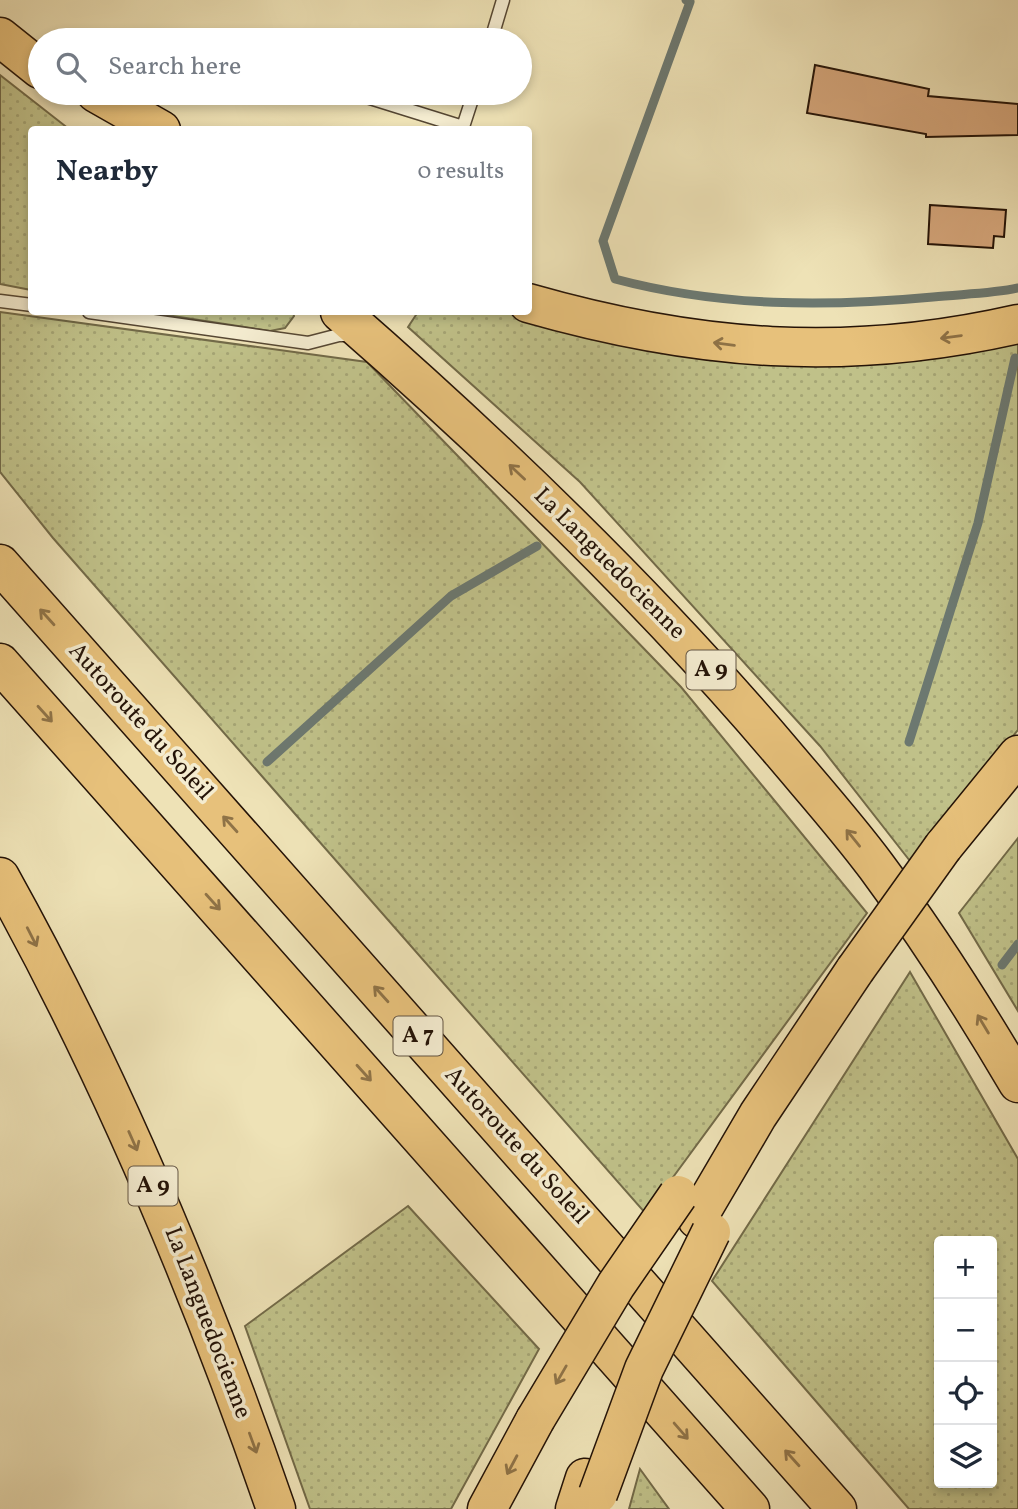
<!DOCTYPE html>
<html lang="en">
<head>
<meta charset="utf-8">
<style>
  body { margin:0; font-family:Vollkorn,serif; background:#f2f2f3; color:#1f2937 }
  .controls { position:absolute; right:21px; bottom:21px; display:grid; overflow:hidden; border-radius:7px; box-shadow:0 4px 10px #0003 }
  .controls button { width:63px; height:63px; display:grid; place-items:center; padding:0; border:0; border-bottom:2px solid #e0e1e3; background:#fff; color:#1f2937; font:35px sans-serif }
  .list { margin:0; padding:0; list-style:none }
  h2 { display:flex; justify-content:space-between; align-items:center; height:91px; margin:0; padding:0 28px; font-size:30px }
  h2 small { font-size:23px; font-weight:400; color:#747a83 }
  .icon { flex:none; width:38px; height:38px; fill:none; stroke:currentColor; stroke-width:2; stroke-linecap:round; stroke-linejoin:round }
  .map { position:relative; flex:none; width:1018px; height:1509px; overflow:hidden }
  .search { position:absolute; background:#fff; box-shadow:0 4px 10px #0003; left:28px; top:28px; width:504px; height:77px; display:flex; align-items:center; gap:18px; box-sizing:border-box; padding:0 24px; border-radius:38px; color:#747a83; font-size:26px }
  .panel { position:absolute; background:#fff; box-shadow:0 4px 10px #0003; left:28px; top:126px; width:504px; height:189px; border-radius:7px }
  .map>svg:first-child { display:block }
  .grass { fill:url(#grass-dots); stroke:#726a48; stroke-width:2; fill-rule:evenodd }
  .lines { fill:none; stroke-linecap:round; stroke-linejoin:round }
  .stream { stroke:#6c7870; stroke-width:9 }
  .building { fill:#d6a77c; stroke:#241307; stroke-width:2 }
  .lane-casing { stroke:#564733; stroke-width:15 }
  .highway-casing { stroke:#241307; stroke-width:41 }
  .lane { stroke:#f4ecd0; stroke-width:12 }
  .highway { stroke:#e7c17b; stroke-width:38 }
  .highway-bridge-casing { stroke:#241307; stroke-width:41; stroke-linecap:butt }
  .highway-bridge { stroke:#e7c17b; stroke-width:38 }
  .oneway { stroke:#8f7347 }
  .labels { text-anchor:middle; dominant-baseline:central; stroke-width:7; stroke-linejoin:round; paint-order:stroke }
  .shield { fill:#f4ecd0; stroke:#625443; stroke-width:2 }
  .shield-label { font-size:23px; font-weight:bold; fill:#241307 }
  .street-label { font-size:24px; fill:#241307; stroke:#f4ecd0 }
</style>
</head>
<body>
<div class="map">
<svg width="1018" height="1509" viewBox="0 0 1018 1509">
  <defs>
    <pattern id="grass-dots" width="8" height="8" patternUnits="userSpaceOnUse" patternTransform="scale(1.75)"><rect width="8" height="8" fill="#c0c189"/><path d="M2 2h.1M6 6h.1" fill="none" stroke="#a5a575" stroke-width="1.8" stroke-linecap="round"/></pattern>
  </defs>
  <rect width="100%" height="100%" fill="#eee2b6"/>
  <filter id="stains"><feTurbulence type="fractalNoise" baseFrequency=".00286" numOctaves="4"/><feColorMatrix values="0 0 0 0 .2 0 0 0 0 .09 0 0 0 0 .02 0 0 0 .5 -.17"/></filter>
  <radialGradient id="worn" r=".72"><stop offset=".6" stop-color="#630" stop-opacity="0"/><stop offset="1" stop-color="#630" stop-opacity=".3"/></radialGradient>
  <g class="grass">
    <path d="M 0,75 L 69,129 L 32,130 L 31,290 L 0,284 Z"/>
    <path d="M 0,312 L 367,362 L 681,687 L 867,913 L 646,1214 L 53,538 L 0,472 Z"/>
    <path d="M 147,312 L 293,312 L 294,316 L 285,328 L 270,331 Z"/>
    <path d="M 418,312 L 516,312 L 605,339 L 1018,337 L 1018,730 L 910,861 L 820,746 L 580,482 L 408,327 Z"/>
    <path d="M 1018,838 L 1018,1011 L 959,913 Z"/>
    <path d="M 910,972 L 1018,1159 L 1018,1509 L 909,1509 L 712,1281 ZM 939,1241 L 992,1241 L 992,1483 L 939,1483 Z"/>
    <path d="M 408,1206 L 539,1349 L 451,1509 L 310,1509 L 245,1326 Z"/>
    <path d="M 640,1469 L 669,1509 L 629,1509 Z"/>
  </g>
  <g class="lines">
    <g class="stream">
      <path d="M 686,0 L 690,2 L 603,241 L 615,279 C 720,307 826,307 933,297 C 961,294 991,294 1018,288"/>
      <path d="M 909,742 L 978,523 L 1015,358"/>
      <path d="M 267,762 L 451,596 L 537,546"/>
      <path d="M 1002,965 L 1018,944"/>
    </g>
  </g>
  <g class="building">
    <path d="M 815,65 L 929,89 L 928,96 L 1018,104 L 1018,135 L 926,137 L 926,134 L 807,113 Z"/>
    <path d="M 930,205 L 1006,210 L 1004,237 L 994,236 L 993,248 L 928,244 Z"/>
  </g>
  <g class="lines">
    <g class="lane-casing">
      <g id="lane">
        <path d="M 491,40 L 503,0"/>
        <path d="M 354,93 L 463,127"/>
        <path d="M 462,130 L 474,93"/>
        <path d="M 0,301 L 32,305"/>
        <path d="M 89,312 L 308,343 L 339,335 L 354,335"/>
      </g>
    </g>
    <g class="highway-casing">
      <g id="highway">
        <path d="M 0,37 L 40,69"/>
        <path d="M 96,93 L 161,130"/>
        <path d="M 528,303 C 696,351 847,363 1018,324"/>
        <path d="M 340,312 C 497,449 647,593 782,752 C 814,790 847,827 876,866 C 928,936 974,1008 1018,1083"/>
        <path d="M 0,564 L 837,1509"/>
        <path d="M 0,663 L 750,1509"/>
        <path d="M 943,847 L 1018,755"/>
        <path d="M 0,877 C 112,1078 201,1291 276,1509"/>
        <path d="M 697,1219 L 758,1115 L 855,970"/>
        <path d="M 487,1509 L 535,1420"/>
        <path d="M 575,1509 L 585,1478"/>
      </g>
    </g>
    <use href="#lane" class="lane"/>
    <use href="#highway" class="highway"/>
    <g class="highway-bridge-casing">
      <g id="highway-bridge">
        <path d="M 855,970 L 943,847"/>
        <path d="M 535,1420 L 616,1285 L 678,1195"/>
        <path d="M 598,1494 L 644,1369 L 711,1232"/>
      </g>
    </g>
    <use href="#highway-bridge" class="highway-bridge"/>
  </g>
  <defs><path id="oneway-shaft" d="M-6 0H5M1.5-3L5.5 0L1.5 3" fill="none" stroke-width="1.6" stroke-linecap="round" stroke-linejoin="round" transform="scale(1.75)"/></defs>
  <g class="oneway">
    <use href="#oneway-shaft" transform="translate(951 337) rotate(172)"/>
    <use href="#oneway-shaft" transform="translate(724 344) rotate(-173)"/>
    <use href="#oneway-shaft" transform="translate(517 472) rotate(-137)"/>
    <use href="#oneway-shaft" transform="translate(47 617) rotate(-132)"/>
    <use href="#oneway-shaft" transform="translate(45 714) rotate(48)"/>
    <use href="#oneway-shaft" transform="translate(230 824) rotate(-132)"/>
    <use href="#oneway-shaft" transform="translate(853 838) rotate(-129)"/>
    <use href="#oneway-shaft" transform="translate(213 902) rotate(48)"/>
    <use href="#oneway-shaft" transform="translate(32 937) rotate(63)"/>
    <use href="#oneway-shaft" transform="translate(381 994) rotate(-132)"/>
    <use href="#oneway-shaft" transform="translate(983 1024) rotate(-121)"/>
    <use href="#oneway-shaft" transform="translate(364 1073) rotate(48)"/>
    <use href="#oneway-shaft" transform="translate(133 1141) rotate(66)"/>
    <use href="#oneway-shaft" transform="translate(561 1375) rotate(120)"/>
    <use href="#oneway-shaft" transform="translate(681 1431) rotate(49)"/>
    <use href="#oneway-shaft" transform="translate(253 1443) rotate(70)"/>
    <use href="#oneway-shaft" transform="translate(792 1458) rotate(-132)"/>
    <use href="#oneway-shaft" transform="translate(512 1465) rotate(118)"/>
  </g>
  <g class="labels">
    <g class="shield">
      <rect x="686.5" y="650.5" width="49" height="39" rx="5"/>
      <rect x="393.5" y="1016.5" width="49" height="39" rx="5"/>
      <rect x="128.5" y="1166.5" width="49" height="39" rx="5"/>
    </g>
    <g class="shield-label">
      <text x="711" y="670">A 9</text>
      <text x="418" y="1036">A 7</text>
      <text x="153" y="1186">A 9</text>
    </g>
    <g class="street-label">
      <text transform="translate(609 564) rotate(45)">La Languedocienne</text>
      <text transform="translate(140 722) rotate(48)">Autoroute du Soleil</text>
      <text transform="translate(516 1146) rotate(48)">Autoroute du Soleil</text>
      <text transform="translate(207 1323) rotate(69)">La Languedocienne</text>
    </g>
  </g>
  <rect width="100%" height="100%" filter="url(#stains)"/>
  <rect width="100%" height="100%" fill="url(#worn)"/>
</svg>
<div class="controls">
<button>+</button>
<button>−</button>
<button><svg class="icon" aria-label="locate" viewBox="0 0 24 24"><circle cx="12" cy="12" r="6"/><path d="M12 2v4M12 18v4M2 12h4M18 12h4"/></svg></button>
<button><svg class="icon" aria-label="layers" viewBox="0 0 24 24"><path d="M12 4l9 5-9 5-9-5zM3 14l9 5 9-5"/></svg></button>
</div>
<div class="search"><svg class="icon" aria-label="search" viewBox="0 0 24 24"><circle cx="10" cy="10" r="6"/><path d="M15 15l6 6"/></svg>Search here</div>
<section class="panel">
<h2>Nearby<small>0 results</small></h2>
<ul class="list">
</ul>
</section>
</div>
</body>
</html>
